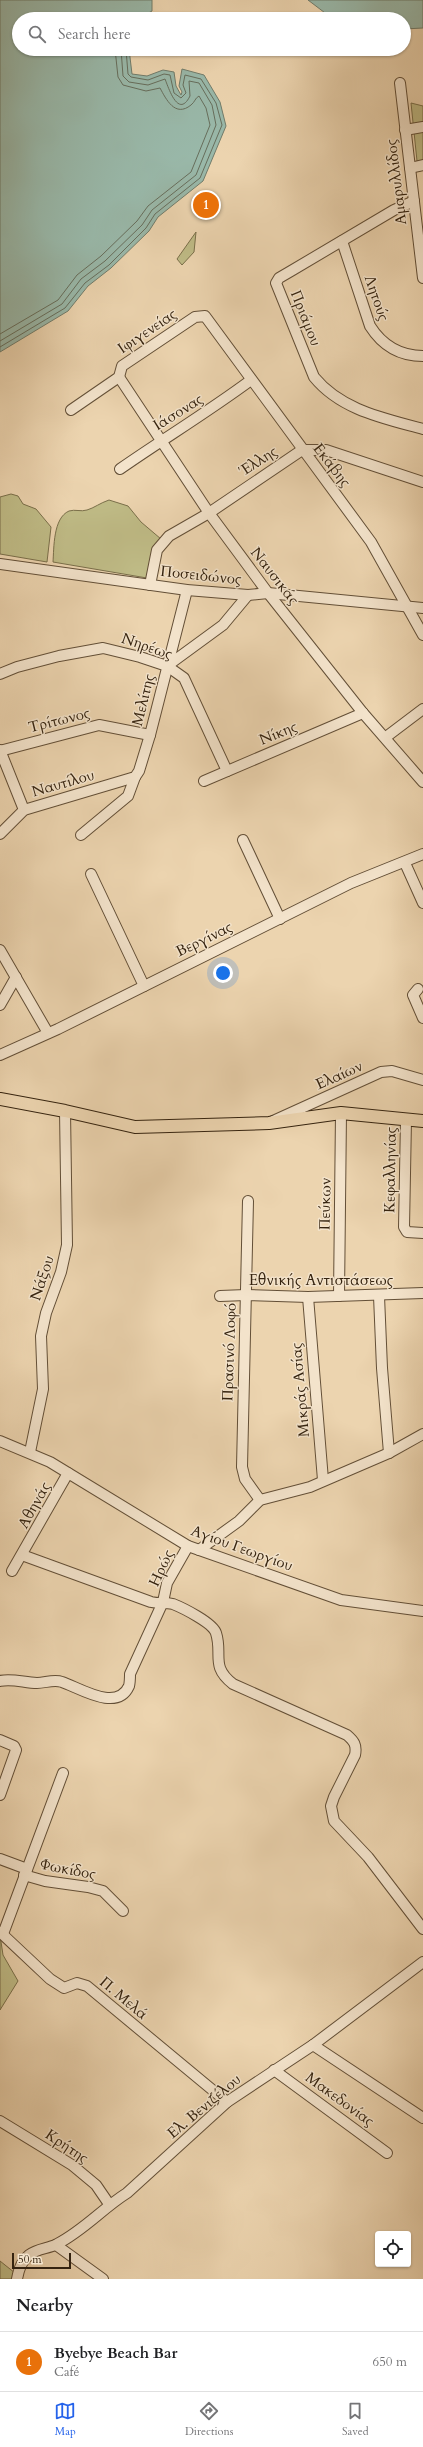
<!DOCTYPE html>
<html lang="en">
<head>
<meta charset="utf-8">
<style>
  body { margin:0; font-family:Cardo,serif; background:#f6f6f6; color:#202124 }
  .controls { position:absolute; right:12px; bottom:12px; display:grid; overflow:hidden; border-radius:4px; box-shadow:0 1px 3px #0004 }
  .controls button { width:36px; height:36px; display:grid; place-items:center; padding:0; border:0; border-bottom:1px solid #e0e0e0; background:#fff; color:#202124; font:20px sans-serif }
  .scale { position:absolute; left:12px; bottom:10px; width:59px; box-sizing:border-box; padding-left:4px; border:2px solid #35230f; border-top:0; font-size:11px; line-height:14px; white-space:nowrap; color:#35230f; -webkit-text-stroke:3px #f3e3cb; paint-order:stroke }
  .you { position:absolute; left:223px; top:973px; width:14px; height:14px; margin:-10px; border:3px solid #fff; border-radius:50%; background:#1a73e8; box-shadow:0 0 0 6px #1a73e833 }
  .badge { display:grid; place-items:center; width:26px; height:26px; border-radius:50%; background:#2563eb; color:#fff; font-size:13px; font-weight:700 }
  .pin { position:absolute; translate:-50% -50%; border:2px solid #fff; box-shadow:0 1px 4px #0006 }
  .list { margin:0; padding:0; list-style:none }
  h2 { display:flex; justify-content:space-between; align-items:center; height:52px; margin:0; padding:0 16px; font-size:17px }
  h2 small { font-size:13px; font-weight:400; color:#757577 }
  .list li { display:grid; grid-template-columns:26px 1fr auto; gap:12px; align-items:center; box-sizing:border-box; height:60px; padding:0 16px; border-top:1px solid #e0e0e0 }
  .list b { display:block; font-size:15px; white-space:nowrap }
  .list p { margin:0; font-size:13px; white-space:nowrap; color:#757577 }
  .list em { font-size:13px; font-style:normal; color:#757577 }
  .icon { flex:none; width:22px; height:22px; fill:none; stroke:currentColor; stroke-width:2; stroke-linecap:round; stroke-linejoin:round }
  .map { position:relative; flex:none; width:423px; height:2279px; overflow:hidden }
  .search { position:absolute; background:#fff; box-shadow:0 1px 3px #0004; left:12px; right:12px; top:12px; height:44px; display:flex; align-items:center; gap:10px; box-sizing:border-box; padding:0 14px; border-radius:22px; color:#757577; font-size:15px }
  .sheet { height:112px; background:#fff }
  nav { display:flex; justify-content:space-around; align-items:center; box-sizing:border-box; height:56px; border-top:1px solid #e0e0e0; background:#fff; font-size:11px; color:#757577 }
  nav a { display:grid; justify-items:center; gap:2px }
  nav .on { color:#2563eb }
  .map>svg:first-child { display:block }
  .green { fill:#bfbb86; stroke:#7a6f4a }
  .water { fill:#99b8a9; stroke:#717c6b }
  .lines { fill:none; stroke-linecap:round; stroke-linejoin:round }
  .shore { stroke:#676e5c; stroke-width:1 }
  .minor-casing { stroke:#634f37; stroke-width:12 }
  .major-casing { stroke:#35230f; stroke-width:14 }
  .minor { stroke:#f3e3cb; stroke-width:10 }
  .major { stroke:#ecd4af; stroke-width:12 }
  .labels { text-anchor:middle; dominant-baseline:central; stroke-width:3; stroke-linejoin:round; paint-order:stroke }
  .street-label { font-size:15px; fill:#35230f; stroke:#f3e3cb }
</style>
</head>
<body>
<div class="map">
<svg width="423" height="2279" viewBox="0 0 423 2279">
  <rect width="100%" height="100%" fill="#ecd4af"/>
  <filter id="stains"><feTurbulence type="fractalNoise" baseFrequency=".005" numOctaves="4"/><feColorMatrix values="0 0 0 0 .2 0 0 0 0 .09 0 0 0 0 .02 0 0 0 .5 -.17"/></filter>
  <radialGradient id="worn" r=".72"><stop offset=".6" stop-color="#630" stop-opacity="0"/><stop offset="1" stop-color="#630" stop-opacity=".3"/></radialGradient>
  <g class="green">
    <path d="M 411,103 L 423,106 L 423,161 L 417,161 Z"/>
    <path d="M 196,232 L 194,252 L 182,265 L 177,259 Z"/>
    <path d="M 11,494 L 18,496 L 23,504 L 36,509 L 51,527 L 47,562 L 0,554 L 0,497 Z"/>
    <path d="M 109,500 L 128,506 L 141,522 L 161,539 L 147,578 L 53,562 C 54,548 53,518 69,511 C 75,509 81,512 87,510 C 94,508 100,503 109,500 Z"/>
    <path d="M 0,1935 L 3,1955 L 18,1981 L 0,2010 Z"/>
    <path d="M 0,2261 L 15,2273 L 15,2279 L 0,2279 Z"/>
  </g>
  <g class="water">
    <path d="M 0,0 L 152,0 L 152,11 L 138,19 L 19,19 L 19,49 L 129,49 L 132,74 L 147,76 L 163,70 L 174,72 L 176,86 L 181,95 L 182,92 L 179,86 L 182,69 L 204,75 L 220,102 L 226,126 L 203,181 L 158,217 L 149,231 L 111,268 L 88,286 L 68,311 L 0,352 Z"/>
    <path d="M 308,0 L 423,0 L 423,28 L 404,29 L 404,19 L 333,19 Z"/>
  </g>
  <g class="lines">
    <g class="shore">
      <path d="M 0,334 L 58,300 L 77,275 L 101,256 L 137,221 L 148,206 L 191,172 L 210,125 L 206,108 L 199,96 C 195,98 195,102 191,105 C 175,118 166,99 160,88 L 146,91 L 123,85 L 118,77 L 115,49"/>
      <path d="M 0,341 L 62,304 L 81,279 L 105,261 L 142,225 L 152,210 L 196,175 L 216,125 L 212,105 L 199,83 L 189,81 L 190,96 C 178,120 168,86 165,79 L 148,85 L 129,82 L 123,76 L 121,49"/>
      <path d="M 0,347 L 65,308 L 85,283 L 109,265 L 146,228 L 155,214 L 200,178 L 222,125 L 216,103 L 201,79 L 185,75 L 183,85 L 186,93 L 181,98 L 174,93 L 170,75 L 164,74 L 148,80 L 131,77 L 128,74 L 126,49"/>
    </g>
    <g class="minor-casing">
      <g id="minor">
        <path d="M 400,83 L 423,278"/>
        <path d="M 405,130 L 423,127"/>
        <path d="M 410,168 L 423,165"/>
        <path d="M 414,201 L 394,210 L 291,271 L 279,278 L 276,283 L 314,377 C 341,410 383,418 423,429"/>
        <path d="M 342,241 L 370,326 C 382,345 400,356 423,356"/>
        <path d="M 119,377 L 209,513 L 268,593 L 363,713 L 423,782"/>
        <path d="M 71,410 L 119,377 L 122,366 L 195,317 L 205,316 L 371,542 L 423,635"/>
        <path d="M 120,469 C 163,439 208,412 251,380"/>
        <path d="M 0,564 L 187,590 L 248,595 L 268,593 L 423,608"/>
        <path d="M 150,585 L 157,550 L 169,536 L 209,513 L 302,450 L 326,450 L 423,482"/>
        <path d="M 167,666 L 223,625 L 248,595"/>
        <path d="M 0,674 L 17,667 L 59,656 L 103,648 L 140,657 L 167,666 L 184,678 L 227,771"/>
        <path d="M 386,737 L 423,709"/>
        <path d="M 0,750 L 24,810"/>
        <path d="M 0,751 L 99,725 L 150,735"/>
        <path d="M 204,781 L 363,713"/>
        <path d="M 0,834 L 24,810 L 135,777 L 139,771 L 150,735 L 187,590"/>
        <path d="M 81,835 L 128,796 L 135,777"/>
        <path d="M 243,840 L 280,919"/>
        <path d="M 405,863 L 423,903"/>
        <path d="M 91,874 L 144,986"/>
        <path d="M 0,950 L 48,1033"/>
        <path d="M 418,989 L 413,995 L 423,1018"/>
        <path d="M 0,1005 L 16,977"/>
        <path d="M 0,1055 L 58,1029 L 351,883 L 423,854"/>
        <path d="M 406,1120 L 404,1227 L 407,1232 L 423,1233"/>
        <path d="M 273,1121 L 381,1072 L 392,1071 L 423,1080"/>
        <path d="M 248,1201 L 242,1467 L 245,1479 L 260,1500"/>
        <path d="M 220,1296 L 246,1295 L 308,1297 L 423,1293"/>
        <path d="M 339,1296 L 341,1113"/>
        <path d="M 379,1296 L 382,1368 L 389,1453"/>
        <path d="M 308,1297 L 323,1480"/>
        <path d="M 0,1441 L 50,1462 L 188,1546 L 341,1600 L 423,1611"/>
        <path d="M 30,1452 L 43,1389 L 41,1336 L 46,1313 L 61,1272 L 67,1245 L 65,1111"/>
        <path d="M 199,1550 L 239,1521 L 260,1500 L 310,1487 L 389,1453 L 423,1434"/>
        <path d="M 22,1555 L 151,1602 C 159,1604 165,1602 173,1604 C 183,1608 213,1623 216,1633 C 223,1655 210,1666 233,1684 L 347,1735 C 354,1741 357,1745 355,1755 L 334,1797 L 331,1806 L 334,1821 L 368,1857 L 423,1929"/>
        <path d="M 12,1571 L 68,1473"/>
        <path d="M 0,1681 C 12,1678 25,1683 37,1683 C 45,1683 54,1679 62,1682 C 78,1687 117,1713 129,1686 C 130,1682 130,1678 130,1674 L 163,1602 L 167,1583 L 188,1546"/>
        <path d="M 0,1740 L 14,1746 L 16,1750 L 0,1795"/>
        <path d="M 0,1859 L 27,1869"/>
        <path d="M 24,1875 L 45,1881 L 88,1887 L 103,1891 L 123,1911"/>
        <path d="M 0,1932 L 50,1979 L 64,1988 L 77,1983 L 87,1986 L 227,2102"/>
        <path d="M 3,1934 L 63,1773"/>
        <path d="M 313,2045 L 423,2118"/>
        <path d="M 274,2070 L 387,2153"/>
        <path d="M 0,2121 L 72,2165 L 96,2185 L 109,2204"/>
        <path d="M 56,2245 L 103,2279"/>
        <path d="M 17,2279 C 19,2269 21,2262 29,2255 C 38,2248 48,2249 57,2244 C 83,2231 103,2208 127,2193 L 227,2102 L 313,2045 L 423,1962"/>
      </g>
    </g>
    <g class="major-casing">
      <path id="major" d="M 0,1099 L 65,1111 L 135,1127 L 269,1123 L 341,1113 L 423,1121"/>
    </g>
    <use href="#minor" class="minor"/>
    <use href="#major" class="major"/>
  </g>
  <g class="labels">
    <g class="street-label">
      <text transform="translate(396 182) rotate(-97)">Αμαρυλλίδος</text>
      <text transform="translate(377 298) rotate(71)">Λητούς</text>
      <text transform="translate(306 318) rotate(68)">Πριάμου</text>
      <text transform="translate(147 331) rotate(-34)">Ιφιγενείας</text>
      <text transform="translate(178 412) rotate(-32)">Ιάσονας</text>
      <text transform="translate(258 461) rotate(-33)">Έλλης</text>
      <text transform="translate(332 465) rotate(52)">Εκάβης</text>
      <text transform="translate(201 575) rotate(6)">Ποσειδώνος</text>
      <text transform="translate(275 576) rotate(52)">Ναυσικάς</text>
      <text transform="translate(147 646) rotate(19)">Νηρέως</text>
      <text transform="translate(143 700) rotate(-76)">Μελίτης</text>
      <text transform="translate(59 720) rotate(-14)">Τρίτωνος</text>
      <text transform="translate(278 733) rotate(-22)">Νίκης</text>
      <text transform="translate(63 783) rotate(-16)">Ναυτίλου</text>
      <text transform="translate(204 939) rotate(-26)">Βεργίνας</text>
      <text transform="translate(339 1075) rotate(-24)">Ελαίων</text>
      <text transform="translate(390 1170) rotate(-89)">Κεφαλληνίας</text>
      <text transform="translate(325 1204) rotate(-89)">Πεύκων</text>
      <text transform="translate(42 1278) rotate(-72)">Νάξου</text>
      <text x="321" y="1280">Εθνικής Αντιστάσεως</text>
      <text transform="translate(229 1352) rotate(-88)">Πρασινό Λοφό</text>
      <text transform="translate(300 1390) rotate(-95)">Μικράς Ασίας</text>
      <text transform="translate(34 1505) rotate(-61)">Αθηνάς</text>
      <text transform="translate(242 1548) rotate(20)">Αγίου Γεωργίου</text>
      <text transform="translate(161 1568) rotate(-65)">Ηρώς</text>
      <text transform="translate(68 1869) rotate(11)">Φωκίδος</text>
      <text transform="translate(124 1998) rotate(40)">Π. Μελά</text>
      <text transform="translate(340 2099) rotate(36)">Μακεδονίας</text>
      <text transform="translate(204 2106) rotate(-40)">Ελ. Βενιζέλου</text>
      <text transform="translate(67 2146) rotate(34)">Κρήτης</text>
    </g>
  </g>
  <rect width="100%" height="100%" filter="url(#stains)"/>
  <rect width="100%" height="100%" fill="url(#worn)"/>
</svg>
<div class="controls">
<button><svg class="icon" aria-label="locate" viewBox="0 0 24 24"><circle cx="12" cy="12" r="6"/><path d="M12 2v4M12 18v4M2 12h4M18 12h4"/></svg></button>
</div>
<div class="scale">50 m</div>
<div class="you"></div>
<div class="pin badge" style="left:206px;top:205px;background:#e8710a">1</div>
<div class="search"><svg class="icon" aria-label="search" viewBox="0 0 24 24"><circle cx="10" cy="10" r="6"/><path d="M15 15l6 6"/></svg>Search here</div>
</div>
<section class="sheet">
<h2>Nearby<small></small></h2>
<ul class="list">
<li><span class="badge" style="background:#e8710a">1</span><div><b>Byebye Beach Bar</b><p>Café</p></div><em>650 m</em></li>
</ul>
</section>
<nav>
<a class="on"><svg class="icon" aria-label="map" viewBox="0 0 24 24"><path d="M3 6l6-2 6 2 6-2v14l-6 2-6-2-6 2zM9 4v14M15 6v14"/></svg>Map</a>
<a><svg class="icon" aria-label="directions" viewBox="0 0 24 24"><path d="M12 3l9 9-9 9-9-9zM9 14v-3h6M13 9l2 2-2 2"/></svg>Directions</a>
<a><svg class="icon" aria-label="saved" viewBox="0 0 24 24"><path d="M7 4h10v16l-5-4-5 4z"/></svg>Saved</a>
</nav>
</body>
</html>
